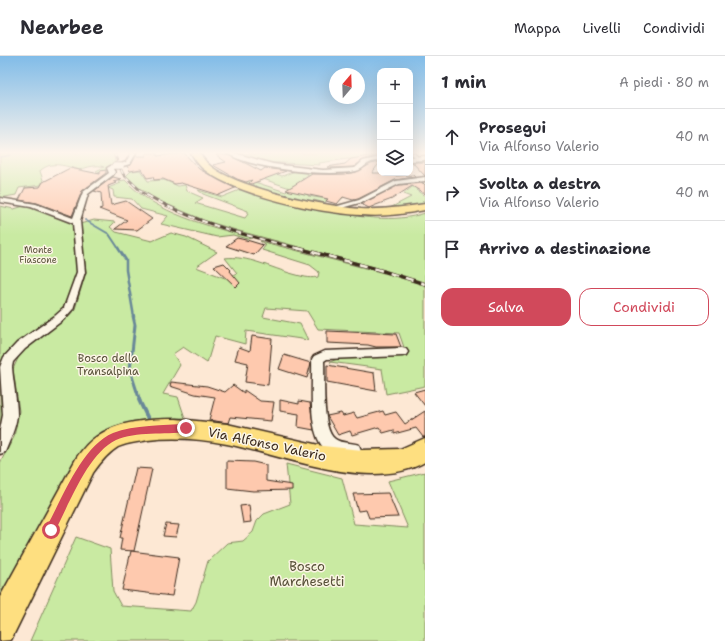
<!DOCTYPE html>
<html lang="it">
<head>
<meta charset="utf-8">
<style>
  body { margin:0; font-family:"Shantell Sans",sans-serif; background:#f7f7f7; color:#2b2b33 }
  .controls { position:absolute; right:12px; top:12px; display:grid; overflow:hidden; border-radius:8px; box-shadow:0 4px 16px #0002 }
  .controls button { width:36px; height:36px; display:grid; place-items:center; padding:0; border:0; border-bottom:1px solid #e1e1e2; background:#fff; color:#2b2b33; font:20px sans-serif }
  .compass { position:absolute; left:329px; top:12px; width:36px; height:36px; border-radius:50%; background:#fff; box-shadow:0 4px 16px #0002; rotate:19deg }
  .stop { position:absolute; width:12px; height:12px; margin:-9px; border:3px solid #d1495b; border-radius:50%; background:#fff }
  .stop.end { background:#d1495b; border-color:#fff; box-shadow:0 1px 4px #0008 }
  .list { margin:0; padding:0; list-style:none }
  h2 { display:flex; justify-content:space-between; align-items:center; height:52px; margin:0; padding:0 16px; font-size:17px }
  h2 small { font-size:13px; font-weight:400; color:#7c7c81 }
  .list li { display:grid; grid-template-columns:26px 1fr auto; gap:12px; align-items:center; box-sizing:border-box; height:56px; padding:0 16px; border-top:1px solid #e1e1e2 }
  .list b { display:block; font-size:15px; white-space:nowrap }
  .list p { margin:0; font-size:13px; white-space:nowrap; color:#7c7c81 }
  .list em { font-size:13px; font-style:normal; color:#7c7c81 }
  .actions { display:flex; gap:8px; padding:12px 16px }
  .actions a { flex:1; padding:9px 0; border:1px solid #d1495b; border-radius:12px; text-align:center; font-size:14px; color:#d1495b }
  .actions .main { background:#d1495b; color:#fff }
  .icon { flex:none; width:22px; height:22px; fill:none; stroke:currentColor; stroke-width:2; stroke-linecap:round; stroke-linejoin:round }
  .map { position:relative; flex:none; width:425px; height:585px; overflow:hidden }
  header { display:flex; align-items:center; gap:24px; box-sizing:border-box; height:56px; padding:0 20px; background:#fff; border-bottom:1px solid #e1e1e2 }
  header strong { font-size:19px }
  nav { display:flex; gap:22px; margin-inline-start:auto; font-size:14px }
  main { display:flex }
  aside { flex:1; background:#fff }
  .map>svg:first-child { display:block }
  .green { fill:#c9eaa2; stroke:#828a60 }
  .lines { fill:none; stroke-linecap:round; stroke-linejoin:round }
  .stream-far4 { stroke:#698898; stroke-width:1.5 }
  .stream-far3 { stroke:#698898; stroke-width:2 }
  .stream-far2 { stroke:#698898; stroke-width:2.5 }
  .stream-far1 { stroke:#698898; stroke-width:3 }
  .stream { stroke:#698898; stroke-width:4 }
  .building { fill:#fec9ae; stroke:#3b2a1e }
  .lane-casing { stroke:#3b2a1e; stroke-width:2.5 }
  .street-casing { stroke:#3b2a1e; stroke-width:3 }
  .primary-casing { stroke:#3b2a1e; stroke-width:3 }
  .lane { fill:#fcf5e5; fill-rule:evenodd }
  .street { fill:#fcf5e5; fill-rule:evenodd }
  .primary { fill:#fedf80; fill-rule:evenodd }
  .rail-far2-casing { stroke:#3b2a1e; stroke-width:2.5 }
  .rail-far1-casing { stroke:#3b2a1e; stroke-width:3 }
  .rail-casing { stroke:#3b2a1e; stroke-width:3.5 }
  .rail-far2 { stroke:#fcf5e5; stroke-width:1.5; stroke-dasharray:4.5; stroke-linecap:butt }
  .rail-far1 { stroke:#fcf5e5; stroke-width:2; stroke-dasharray:6; stroke-linecap:butt }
  .rail { stroke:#fcf5e5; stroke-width:2.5; stroke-dasharray:8; stroke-linecap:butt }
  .street-bridge-casing { stroke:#3b2a1e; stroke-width:7; stroke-linecap:butt }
  .street-bridge { stroke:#fcf5e5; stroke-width:5.5 }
  .route { fill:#d1495b }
  .labels { text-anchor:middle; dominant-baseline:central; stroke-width:3; stroke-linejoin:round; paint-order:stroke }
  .far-park-label { font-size:9px; fill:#575038; stroke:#fcf5e5 }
  .park-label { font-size:11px; fill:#575038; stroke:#fcf5e5 }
  .near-street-label { font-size:13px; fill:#3b2a1e; stroke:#fcf5e5 }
  .near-park-label { font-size:13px; fill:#575038; stroke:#fcf5e5 }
</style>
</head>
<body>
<header>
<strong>Nearbee</strong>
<nav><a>Mappa</a><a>Livelli</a><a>Condividi</a></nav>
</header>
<main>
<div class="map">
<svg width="425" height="585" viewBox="0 0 425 585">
  <rect width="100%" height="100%" fill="#fde8d4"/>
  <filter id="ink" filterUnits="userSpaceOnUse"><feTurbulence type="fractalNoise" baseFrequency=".025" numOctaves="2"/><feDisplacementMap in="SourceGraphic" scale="8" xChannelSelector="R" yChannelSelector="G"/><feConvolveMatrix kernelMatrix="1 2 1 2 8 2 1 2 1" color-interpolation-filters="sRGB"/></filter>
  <g filter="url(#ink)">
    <g class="green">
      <path d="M 0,97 L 113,97 L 116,109 C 108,110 107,115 100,117 L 96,115 L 104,111 C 98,108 86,111 80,114 C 66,110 51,104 40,115 L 43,124 L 41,129 L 19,132 L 16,139 L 0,142 Z"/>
      <path d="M 233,97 C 242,97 270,100 274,97 L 377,97 L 362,104 L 347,103 L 319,107 L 320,109 L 265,106 Z"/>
      <path d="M 140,114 L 148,125 L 164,124 L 178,130 L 185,129 L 187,135 L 203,142 L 195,147 L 198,148 L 245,162 L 248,158 L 248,155 L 203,138 L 198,134 L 222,141 L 242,133 L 196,122 L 213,118 C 270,137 366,177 425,157 L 425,330 L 386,338 L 382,313 L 330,306 L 342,301 L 407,300 L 399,277 L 318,273 L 307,255 L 266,252 L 263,261 L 300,268 L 308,284 L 246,275 L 245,288 L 215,280 L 207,307 L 183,291 L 173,298 L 180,309 L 163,338 L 178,341 L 185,362 L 162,363 L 121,369 L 97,382 L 0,549 L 0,407 L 14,381 L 19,355 L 13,313 L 20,298 L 32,286 L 68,261 L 75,253 L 86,216 L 80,168 L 94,164 L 115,166 L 110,171 L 116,176 L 152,185 L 171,177 L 186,181 L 217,196 L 196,211 L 225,222 L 237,217 L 225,202 C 247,199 271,212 293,218 C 301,220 309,223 318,221 L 319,216 L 310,209 L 262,194 L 266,189 L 260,185 L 384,217 L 385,214 L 239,175 L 206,165 L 157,144 L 138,131 L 126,120 L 131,115 Z"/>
      <path d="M 298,114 L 319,116 L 315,121 L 308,119 L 302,123 L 367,140 L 365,142 L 348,138 L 340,144 L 309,135 L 308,140 L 327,143 L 325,147 L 314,144 L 311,146 L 268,135 L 232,121 L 239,121 L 286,136 L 290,132 L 263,123 L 258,126 L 248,123 L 274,117 L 282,120 Z"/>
      <path d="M 125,124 C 156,158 209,170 252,182 L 247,183 L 233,179 L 217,181 L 161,168 L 168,160 L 141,153 L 132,143 L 114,141 L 113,134 L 108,132 L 121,127 L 118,125 Z"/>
      <path d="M 415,126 L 418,128 L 425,128 L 425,133 L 416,134 L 425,140 L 425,145 L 422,145 L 425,147 L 398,154 L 386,154 L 411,141 L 403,138 L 412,131 L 400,128 Z"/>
      <path d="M 0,150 L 14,153 L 24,150 L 51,158 L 74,168 L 77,218 L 66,249 L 62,256 L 1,311 L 4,361 L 0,380 Z"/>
      <path d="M 286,408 L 342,422 L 354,468 L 408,472 L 388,425 L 425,416 L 425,585 L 30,585 L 76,481 L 110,493 L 113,535 L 121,550 L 191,555 L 196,546 L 208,505 L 227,487 L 243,485 L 253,476 L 257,465 L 264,458 L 290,448 Z"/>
    </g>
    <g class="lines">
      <path class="stream-far4" d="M 0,101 L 11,99"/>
      <path class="stream-far3" d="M 85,164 L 109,178 L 119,193"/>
      <path class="stream-far2" d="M 118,192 L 126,204 L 126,214 L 134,261"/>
      <path class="stream-far1" d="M 133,260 L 135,269 L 130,314 L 140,345"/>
      <path class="stream" d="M 139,344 L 150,367"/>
    </g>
    <g class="building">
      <path d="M 146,97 L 157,97 L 157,100 L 184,97 L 199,113 L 235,132 L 219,139 L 181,127 L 175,128 L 163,123 L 154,124 L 153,121 L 147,122 L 141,113 L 130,115 L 127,110 L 131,109 L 136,100 L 146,100 Z"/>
      <path d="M 217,98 L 231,100 L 261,115 L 265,112 L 286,115 L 251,128 L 249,127 L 252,124 L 246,126 L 237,123 L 213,109 L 226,106 L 216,99 Z"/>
      <path d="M 380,98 L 363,104 L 354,111 L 329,112 L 327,111 L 345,108 L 351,103 Z"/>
      <path d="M 380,106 L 372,117 L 393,117 L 396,120 L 413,119 L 415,121 L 395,124 L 358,143 L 353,144 L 343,141 L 337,148 L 326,145 L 328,143 L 286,134 L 312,118 L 343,118 L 356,116 L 371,108 Z"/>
      <path d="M 412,106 L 425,106 L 425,120 Z"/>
      <path d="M 70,112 L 100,118 L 100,115 L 106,114 L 106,117 L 82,135 L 72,160 L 37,147 L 19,144 L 25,132 L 40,131 L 43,126 Z"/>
      <path d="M 113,121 L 121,123 L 113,125 L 116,127 L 108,130 L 111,149 L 126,145 L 152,163 L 137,174 L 115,173 L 127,164 L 99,153 L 102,152 L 101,137 L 94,135 Z"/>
      <path d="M 423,127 L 425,129 L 425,138 L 412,130 L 392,143 L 376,149 L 369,152 L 361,148 L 399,129 Z"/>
      <path d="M 237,182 L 250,185 L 263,189 L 254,199 L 226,190 Z"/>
      <path d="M 224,207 L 231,214 L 230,215 L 240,227 L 236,231 L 214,210 Z"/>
      <path d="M 327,275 L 396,278 L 401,291 L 376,291 L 368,289 L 327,287 Z"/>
      <path d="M 252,280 L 272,283 L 268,329 L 245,326 L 248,307 L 235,304 L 239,291 L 250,295 Z"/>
      <path d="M 284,299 L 311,307 L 307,322 L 279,313 Z"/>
      <path d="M 327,309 L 374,317 L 376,335 L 327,326 Z"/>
      <path d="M 171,326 L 207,330 L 225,336 L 233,329 L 244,337 L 244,334 L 260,345 L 274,346 L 271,365 L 230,361 L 228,367 L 209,364 L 215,341 L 195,338 L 170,330 Z"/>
      <path d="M 425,333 L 425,350 L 414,336 Z"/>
      <path d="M 280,344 L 299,348 L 299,345 L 310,347 L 314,374 L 298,371 L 299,358 L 280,355 Z"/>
      <path d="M 383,355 L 385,359 L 396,356 L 405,368 L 425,355 L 425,381 L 423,381 L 416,372 L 394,378 L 394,374 L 383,377 L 379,371 L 352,379 L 350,375 L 338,379 L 327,360 L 341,357 L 343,360 L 354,357 L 357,362 Z"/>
      <path d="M 227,405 L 253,406 L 266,409 L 266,425 L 292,429 L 292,434 L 253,435 L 227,432 Z"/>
      <path d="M 136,412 L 152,413 L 134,495 L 120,494 L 122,482 L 120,482 Z"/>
      <path d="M 388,437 L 398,461 L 369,462 L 366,454 L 358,455 L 353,438 Z"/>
      <path d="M 249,449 L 251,466 L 243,467 L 240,450 Z"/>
      <path d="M 166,468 L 179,469 L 176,481 L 163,480 Z"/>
      <path d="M 131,495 L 179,501 L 172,540 L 122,534 Z"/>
    </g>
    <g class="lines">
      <g class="lane-casing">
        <path id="lane" d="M 411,97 L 414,97 L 419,102 L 417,103 Z"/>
      </g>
      <g class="street-casing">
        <g id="street">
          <path d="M 131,97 L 136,97 L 130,108 L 119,111 L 119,109 L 126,106 Z"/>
          <path d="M 227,97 L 234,97 L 273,108 L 323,114 L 355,112 L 363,105 L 380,101 L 380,105 C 364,105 366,113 356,115 C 328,121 250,113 227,97 Z"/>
          <path d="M 425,100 L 425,104 L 410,105 L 410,101 Z"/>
          <path d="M 114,108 L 117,110 L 113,113 L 115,116 L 113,119 L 88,138 L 80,165 L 85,216 L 73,253 L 63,264 L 25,293 L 13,306 L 12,311 C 13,326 17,344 17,359 C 16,371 10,384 5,396 L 0,398 L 0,374 L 3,359 L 0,311 L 4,301 L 17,287 L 55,260 L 64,252 L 77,216 L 73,167 L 31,151 L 0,146 L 0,142 L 36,148 L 73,162 L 83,136 L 109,117 L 107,112 Z"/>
          <path d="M 425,121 L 425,125 L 399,128 L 363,146 L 330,155 L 327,153 L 359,144 L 396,125 Z"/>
          <path d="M 402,292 L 406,293 L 408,296 L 406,299 L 402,300 L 327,303 L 324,305 C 325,322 321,374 335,383 C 342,388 351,386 359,389 L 361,394 L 359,399 C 351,402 343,400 335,397 C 329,395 323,392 320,387 C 308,366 313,327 312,303 L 314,300 L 325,295 Z"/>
        </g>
      </g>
      <g class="primary-casing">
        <g id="primary">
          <path d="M 191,97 L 199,97 C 202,100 204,104 207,107 C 233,132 324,150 361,153 C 382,154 404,151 425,148 L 425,154 C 404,158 383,161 361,159 C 319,157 235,139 202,112 C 198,108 194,102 191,97 Z"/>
          <path d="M 176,363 L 227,368 L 323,390 L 362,394 L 400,393 L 425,382 L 425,406 C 371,437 283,399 227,388 C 201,383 174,381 148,384 C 139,386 127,387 118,391 C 108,397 100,407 93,417 L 11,584 L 0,585 L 0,541 L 77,401 C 82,394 88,386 96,381 C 117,365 150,363 176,363 Z"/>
        </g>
      </g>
      <use href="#lane" class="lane"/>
      <use href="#street" class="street"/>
      <use href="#primary" class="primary"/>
      <g class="rail-far2-casing">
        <path id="rail-far2" d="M 114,97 L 123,118 L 143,137 L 148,140"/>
      </g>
      <g class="rail-far1-casing">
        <path id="rail-far1" d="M 147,139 C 195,167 247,180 301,193"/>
      </g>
      <g class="rail-casing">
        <path id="rail" d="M 297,192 L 373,212 L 425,228"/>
      </g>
      <use href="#rail-far2" class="rail-far2"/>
      <use href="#rail-far1" class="rail-far1"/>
      <use href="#rail" class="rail"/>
      <g class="street-bridge-casing">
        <path id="street-bridge" d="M 114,110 L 121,110"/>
      </g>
      <use href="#street-bridge" class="street-bridge"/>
    </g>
  </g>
  <linearGradient id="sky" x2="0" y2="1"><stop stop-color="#81bce8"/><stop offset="0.54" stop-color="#fef5ec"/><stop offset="1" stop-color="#fef5ec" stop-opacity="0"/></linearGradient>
  <rect width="425" height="179" fill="url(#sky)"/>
  <path class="route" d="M 186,368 L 190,372 C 189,375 189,375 186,376 C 165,379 136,375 116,384 C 87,398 69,449 54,477 L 51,479 L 47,477 L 46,474 L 47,470 C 63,441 82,390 113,377 C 134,369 164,369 186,368 Z"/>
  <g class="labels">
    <g class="far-park-label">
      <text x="38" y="194">Monte<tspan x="38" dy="10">Fiascone</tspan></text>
    </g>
    <g class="park-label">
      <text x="108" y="302">Bosco della<tspan x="108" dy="13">Transalpina</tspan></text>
    </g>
    <g class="near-street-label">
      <text transform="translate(267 388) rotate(12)">Via Alfonso Valerio</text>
    </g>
    <g class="near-park-label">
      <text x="307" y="510">Bosco<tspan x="307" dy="15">Marchesetti</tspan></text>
    </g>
  </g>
</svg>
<div class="controls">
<button>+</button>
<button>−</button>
<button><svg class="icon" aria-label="layers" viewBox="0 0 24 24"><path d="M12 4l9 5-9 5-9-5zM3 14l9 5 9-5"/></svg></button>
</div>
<svg class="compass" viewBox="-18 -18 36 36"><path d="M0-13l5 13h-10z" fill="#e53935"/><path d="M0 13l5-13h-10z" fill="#7c7c81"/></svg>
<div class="stop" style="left:51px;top:474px"></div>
<div class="stop end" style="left:186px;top:372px"></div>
</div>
<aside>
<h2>1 min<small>A piedi · 80 m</small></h2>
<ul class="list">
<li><svg class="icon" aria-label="ahead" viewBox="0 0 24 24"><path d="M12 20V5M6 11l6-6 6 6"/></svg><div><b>Prosegui</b><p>Via Alfonso Valerio</p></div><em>40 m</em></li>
<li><svg class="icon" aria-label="right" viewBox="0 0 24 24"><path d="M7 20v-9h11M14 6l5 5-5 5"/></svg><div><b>Svolta a destra</b><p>Via Alfonso Valerio</p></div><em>40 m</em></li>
<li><svg class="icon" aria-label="arrive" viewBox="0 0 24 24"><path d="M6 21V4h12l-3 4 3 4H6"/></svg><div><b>Arrivo a destinazione</b></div></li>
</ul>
<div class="actions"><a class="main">Salva</a><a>Condividi</a></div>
</aside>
</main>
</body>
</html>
